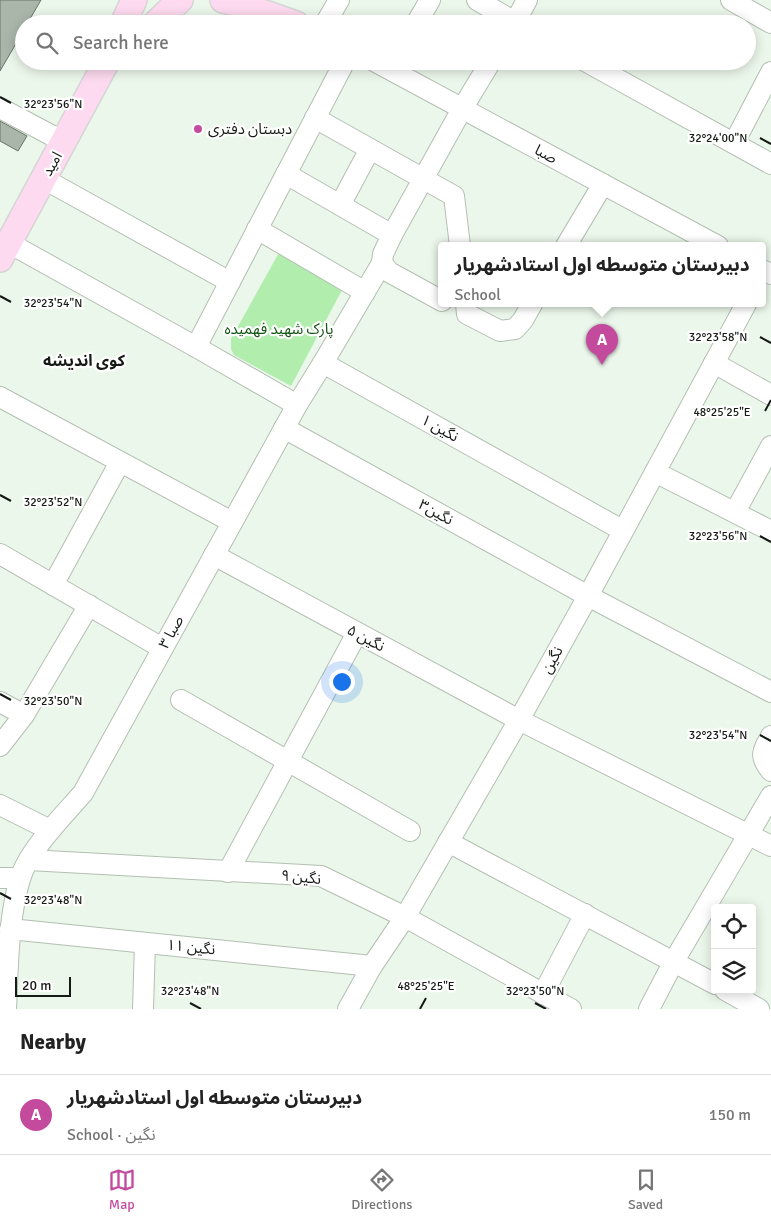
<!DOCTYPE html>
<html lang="en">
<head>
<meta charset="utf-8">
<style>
  body { margin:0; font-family:Signika,"Noto Sans Arabic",sans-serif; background:#f6f6f6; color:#222 }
  .controls { position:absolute; right:15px; bottom:15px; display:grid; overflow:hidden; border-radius:5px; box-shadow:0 2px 12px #0003 }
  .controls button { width:45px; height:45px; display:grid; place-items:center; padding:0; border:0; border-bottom:1px solid #e0e0e0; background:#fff; color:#222; font:25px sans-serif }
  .scale { position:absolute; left:15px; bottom:12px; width:56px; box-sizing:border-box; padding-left:5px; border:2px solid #161a16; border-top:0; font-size:14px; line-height:18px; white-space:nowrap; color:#161a16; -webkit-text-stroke:4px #fff; paint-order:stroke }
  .you { position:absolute; left:341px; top:681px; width:18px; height:18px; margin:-12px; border:4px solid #fff; border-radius:50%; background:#1a73e8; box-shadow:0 0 0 8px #1a73e833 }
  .badge { display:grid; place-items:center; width:32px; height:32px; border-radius:50%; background:#c44a9e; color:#fff; font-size:16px; font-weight:700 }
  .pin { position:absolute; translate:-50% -41px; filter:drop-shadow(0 1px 2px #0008) }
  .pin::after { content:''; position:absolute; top:26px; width:18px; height:15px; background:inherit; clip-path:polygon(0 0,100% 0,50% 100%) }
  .popup { position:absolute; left:438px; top:242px; width:328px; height:65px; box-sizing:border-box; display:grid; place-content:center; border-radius:5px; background:#fff; filter:drop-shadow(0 1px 4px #0005); font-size:16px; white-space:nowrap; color:#767676 }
  .popup b { font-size:19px; color:#222 }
  .popup::after { content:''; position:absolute; left:50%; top:100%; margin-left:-10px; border:10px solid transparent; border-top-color:#fff }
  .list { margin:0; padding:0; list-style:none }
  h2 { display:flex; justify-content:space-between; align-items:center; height:65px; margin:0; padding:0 20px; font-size:21px }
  h2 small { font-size:16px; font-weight:400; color:#767676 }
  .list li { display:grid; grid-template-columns:32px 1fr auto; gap:15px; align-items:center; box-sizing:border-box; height:80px; padding:0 20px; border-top:1px solid #e0e0e0 }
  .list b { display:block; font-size:19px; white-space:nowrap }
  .list p { margin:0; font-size:16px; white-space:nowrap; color:#767676 }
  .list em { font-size:16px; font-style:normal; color:#767676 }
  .icon { flex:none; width:28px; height:28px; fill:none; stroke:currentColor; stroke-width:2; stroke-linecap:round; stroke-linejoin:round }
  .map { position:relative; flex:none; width:771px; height:1009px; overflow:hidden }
  .search { position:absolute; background:#fff; box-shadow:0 2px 12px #0003; left:15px; right:15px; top:15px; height:55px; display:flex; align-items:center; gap:12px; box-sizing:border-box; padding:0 18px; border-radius:28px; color:#767676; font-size:19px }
  .sheet { height:145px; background:#fff }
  nav { display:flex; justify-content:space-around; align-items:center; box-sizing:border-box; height:70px; border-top:1px solid #e0e0e0; background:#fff; font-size:14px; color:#767676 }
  nav a { display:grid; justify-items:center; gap:2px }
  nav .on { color:#c44a9e }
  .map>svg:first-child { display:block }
  .green { fill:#b1edad }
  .building { fill:#abb6aa; stroke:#6a746a }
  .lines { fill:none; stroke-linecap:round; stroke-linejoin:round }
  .minor-casing { stroke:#b4bfb3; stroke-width:22 }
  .major-casing { stroke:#d5d6d5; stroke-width:28 }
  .minor { stroke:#fff; stroke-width:20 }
  .major { stroke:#fddaef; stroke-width:25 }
  .ticks { fill:none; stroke:#161a16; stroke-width:2 }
  .poi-dot { fill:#c44a9e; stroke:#fff; stroke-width:2 }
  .labels { text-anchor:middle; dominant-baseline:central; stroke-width:4.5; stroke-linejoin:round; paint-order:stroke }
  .poi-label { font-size:15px; fill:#161a16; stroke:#fff; text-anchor:start }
  .street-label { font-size:15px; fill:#161a16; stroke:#fff }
  .park-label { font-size:15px; fill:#125513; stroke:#fff }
  .neighbourhood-label { font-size:16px; font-weight:bold; fill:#161a16; stroke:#fff }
  .ticks-label { font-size:12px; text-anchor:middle; fill:#161a16; stroke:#fff; stroke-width:4.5; stroke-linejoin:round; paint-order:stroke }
</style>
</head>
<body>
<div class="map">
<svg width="771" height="1009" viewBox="0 0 771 1009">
  <rect width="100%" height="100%" fill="#ecf7eb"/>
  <path class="green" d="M 286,240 L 350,275 L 291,386 L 234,355 L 231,349 L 231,339 Z"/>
  <g class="building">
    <path d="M 0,0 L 41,0 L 27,24 L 24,24 L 24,30 L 0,71 Z"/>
    <path d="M 0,121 L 27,136 L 18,151 L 0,141 Z"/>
  </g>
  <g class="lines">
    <g class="minor-casing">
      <g id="minor">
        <path d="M 477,0 L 515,22"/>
        <path d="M 731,0 L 771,23"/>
        <path d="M 325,24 L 339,0"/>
        <path d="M 416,24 L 430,0"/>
        <path d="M 514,24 L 527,0"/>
        <path d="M 374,61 L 718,246"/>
        <path d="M 585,61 L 771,164"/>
        <path d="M 0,108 L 64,142"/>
        <path d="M 315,118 L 454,196 L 460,246"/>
        <path d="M 734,143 L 771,72"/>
        <path d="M 286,174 L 340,205 L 370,149"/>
        <path d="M 44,179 L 230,282"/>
        <path d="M 340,205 L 392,235 L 462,109 L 491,61"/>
        <path d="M 257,229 L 365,292"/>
        <path d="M 392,235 L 383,254 L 382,263 L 389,272 L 442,301"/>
        <path d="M 9,243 L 196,347 L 297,405"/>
        <path d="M 566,246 L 603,184"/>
        <path d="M 762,270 L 771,274"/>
        <path d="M 466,304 L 467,314 L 500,331 L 515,329 L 523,320 L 532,304"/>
        <path d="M 196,347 L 345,61"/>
        <path d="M 323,363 L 382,263"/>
        <path d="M 714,363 L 771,395"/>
        <path d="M 0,397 L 232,522"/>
        <path d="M 284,428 L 588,596 L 771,692"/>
        <path d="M 655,472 L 771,531"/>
        <path d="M 735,512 L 771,446"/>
        <path d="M 0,554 L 162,648"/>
        <path d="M 214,555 L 519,720 L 771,846"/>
        <path d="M 53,585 L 120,462"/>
        <path d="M 181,700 L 410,831"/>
        <path d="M 0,702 L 24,715"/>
        <path d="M 771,736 C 762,752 759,756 771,771"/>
        <path d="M 0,746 L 24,715 L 89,605"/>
        <path d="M 0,805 L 50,830"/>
        <path d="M 448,842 L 715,984"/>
        <path d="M 29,860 L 321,876 L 405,917 L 571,1009"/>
        <path d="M 228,872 L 357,633"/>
        <path d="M 0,878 L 20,878"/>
        <path d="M 10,929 L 372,966"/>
        <path d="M 725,990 L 759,1009"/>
        <path d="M 543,994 L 585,914"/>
        <path d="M 6,1009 C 8,968 8,919 20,879 C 28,851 63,816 83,793 L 297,405 L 323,363 L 622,530"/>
        <path d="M 143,1009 L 145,943"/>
        <path d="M 348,1009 L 372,966 L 405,917 L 519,720 L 588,596 L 746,304"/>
        <path d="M 649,1009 L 674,961 L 771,796"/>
      </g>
    </g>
    <g class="major-casing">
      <g id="major">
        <path d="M 223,0 L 236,3 L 296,24"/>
        <path d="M 123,24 L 134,0"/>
        <path d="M 155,24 L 180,0"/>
        <path d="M 0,259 L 107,61"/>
      </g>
    </g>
    <use href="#minor" class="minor"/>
    <use href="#major" class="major"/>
  </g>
  <path class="ticks" d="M 0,97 L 11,103M 760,138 L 771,144M 0,296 L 11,302M 760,337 L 771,343M 765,411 L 771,400M 0,495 L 11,501M 760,536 L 771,542M 0,694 L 11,700M 760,735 L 771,741M 0,893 L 11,899M 190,1003 L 201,1009M 535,1003 L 546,1009M 420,1009 L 426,998"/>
  <circle class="poi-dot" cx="198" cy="129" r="5"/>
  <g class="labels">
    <g class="poi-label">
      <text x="208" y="129">دبستان دفتری</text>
    </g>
    <g class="street-label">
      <text transform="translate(546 154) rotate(28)">صبا</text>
      <text transform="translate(52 164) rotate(-61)">امید</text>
      <text transform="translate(440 428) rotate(29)">نگین ۱</text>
      <text transform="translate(436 512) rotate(29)">نگین۳</text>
      <text transform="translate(171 632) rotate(-61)">صبا ۳</text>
      <text transform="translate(366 638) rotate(28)">نگین ۵</text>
      <text transform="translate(552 660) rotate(-61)">نگین</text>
      <text transform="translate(301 877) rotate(6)">نگین ۹</text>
      <text transform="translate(191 947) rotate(6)">نگین ۱۱</text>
    </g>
    <g class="park-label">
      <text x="279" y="329">پارک شهید فهمیده</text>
    </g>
    <g class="neighbourhood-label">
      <text x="84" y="361">کوی اندیشه</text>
    </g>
  </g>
  <g class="ticks-label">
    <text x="53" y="108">32°23'56"N</text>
    <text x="718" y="142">32°24'00"N</text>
    <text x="53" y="307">32°23'54"N</text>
    <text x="718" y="341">32°23'58"N</text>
    <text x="722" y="416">48°25'25"E</text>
    <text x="53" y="506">32°23'52"N</text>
    <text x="718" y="540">32°23'56"N</text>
    <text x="53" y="705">32°23'50"N</text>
    <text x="718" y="739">32°23'54"N</text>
    <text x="53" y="904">32°23'48"N</text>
    <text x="426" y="990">48°25'25"E</text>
    <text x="190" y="995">32°23'48"N</text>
    <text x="535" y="995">32°23'50"N</text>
  </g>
</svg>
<div class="controls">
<button><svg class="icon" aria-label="locate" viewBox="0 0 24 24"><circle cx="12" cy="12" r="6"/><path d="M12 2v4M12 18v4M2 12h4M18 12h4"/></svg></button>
<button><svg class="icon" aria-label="layers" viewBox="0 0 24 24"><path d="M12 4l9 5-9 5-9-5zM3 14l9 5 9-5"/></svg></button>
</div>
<div class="scale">20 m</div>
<div class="you"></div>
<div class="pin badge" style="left:602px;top:365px">A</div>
<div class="popup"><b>دبیرستان متوسطه اول استادشهریار</b>School</div>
<div class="search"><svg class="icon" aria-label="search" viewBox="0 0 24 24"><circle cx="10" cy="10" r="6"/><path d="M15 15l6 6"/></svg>Search here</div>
</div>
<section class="sheet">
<h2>Nearby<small></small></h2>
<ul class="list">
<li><span class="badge">A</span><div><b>دبیرستان متوسطه اول استادشهریار</b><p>School · نگین</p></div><em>150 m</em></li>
</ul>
</section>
<nav>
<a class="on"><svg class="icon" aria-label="map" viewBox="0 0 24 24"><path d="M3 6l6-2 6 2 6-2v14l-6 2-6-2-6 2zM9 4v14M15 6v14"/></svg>Map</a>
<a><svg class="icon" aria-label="directions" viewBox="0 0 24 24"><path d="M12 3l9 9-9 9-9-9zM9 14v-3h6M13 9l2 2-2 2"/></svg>Directions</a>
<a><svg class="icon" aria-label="saved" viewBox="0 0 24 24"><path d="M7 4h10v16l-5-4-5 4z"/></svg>Saved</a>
</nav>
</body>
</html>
